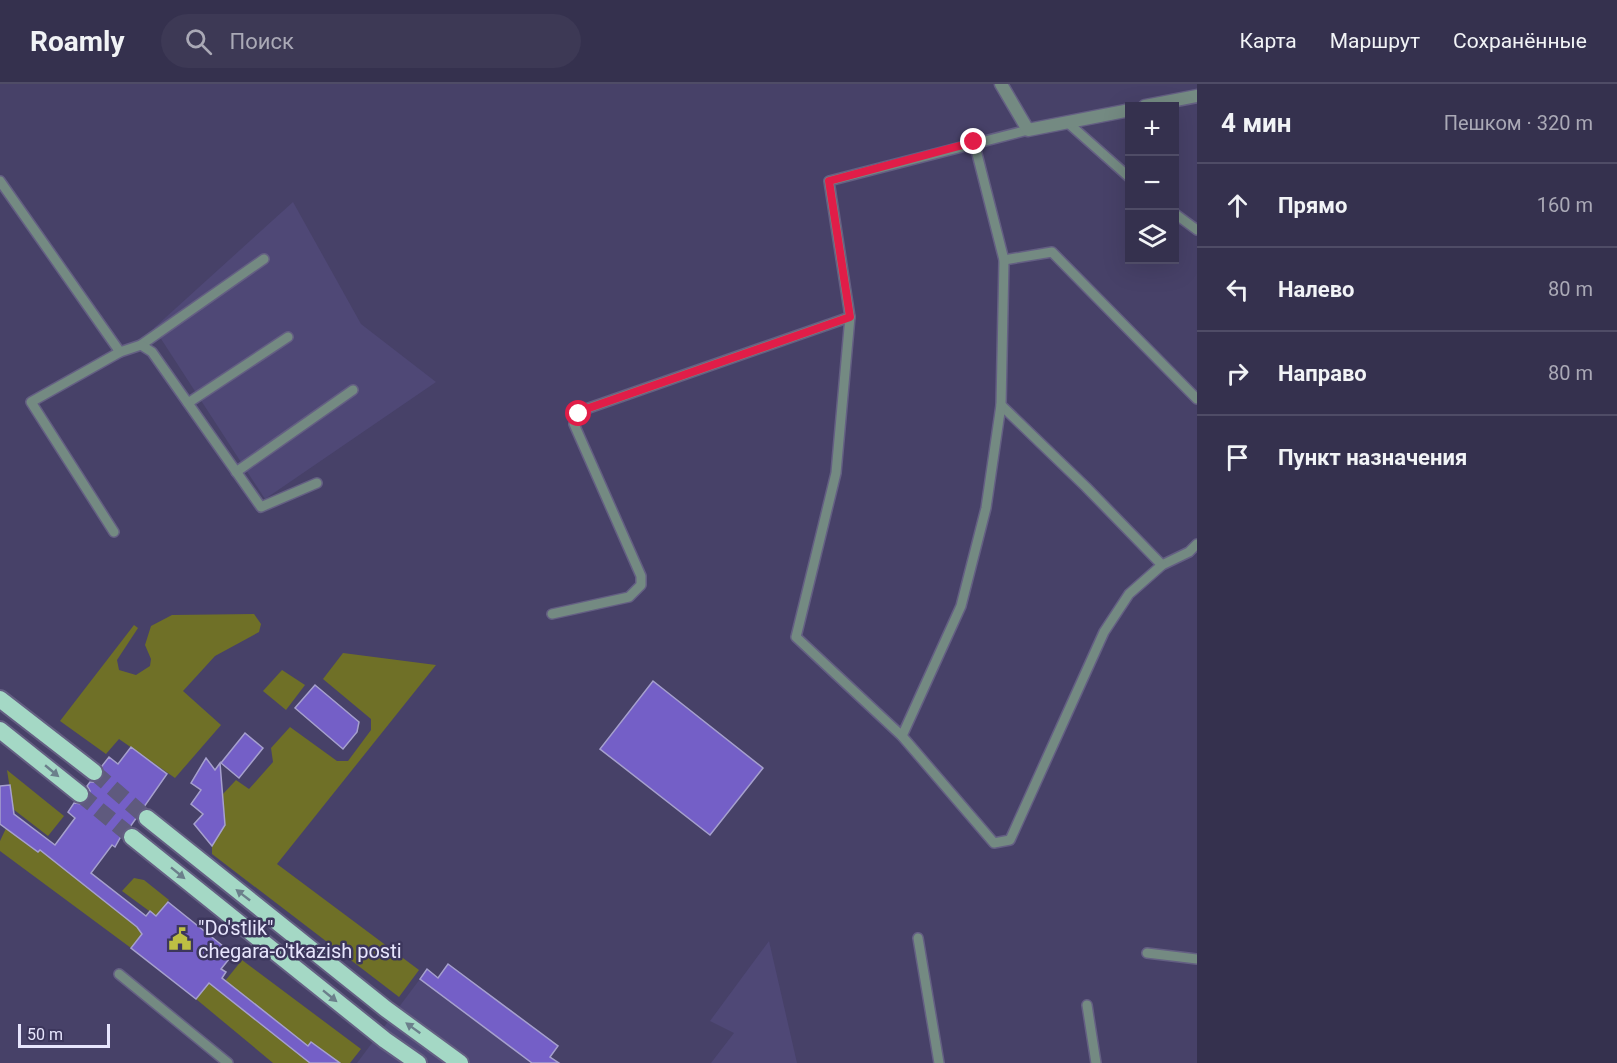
<!DOCTYPE html>
<html lang="ru">
<head>
<meta charset="utf-8">
<style>
  body { margin:0; font-family:Roboto,sans-serif; background:#3d3955; color:#f1f3f6 }
  .controls { position:absolute; right:18px; top:18px; display:grid; overflow:hidden; border-radius:0px; box-shadow:0 6px 24px #0002 }
  .controls button { width:54px; height:54px; display:grid; place-items:center; padding:0; border:0; border-bottom:2px solid #4f4c66; background:#35314e; color:#f1f3f6; font:30px sans-serif }
  .scale { position:absolute; left:18px; bottom:15px; width:92px; box-sizing:border-box; padding-left:6px; border:3px solid #e7e5fd; border-top:0; font-size:16px; line-height:21px; white-space:nowrap; color:#e7e5fd; -webkit-text-stroke:4px #3c365c; paint-order:stroke }
  .stop { position:absolute; width:18px; height:18px; margin:-14px; border:4px solid #e11d48; border-radius:50%; background:#fff }
  .stop.end { background:#e11d48; border-color:#fff; box-shadow:0 2px 6px #0008 }
  .list { margin:0; padding:0; list-style:none }
  h2 { display:flex; justify-content:space-between; align-items:center; height:78px; margin:0; padding:0 24px; font-size:26px }
  h2 small { font-size:20px; font-weight:400; color:#aaa9b6 }
  .list li { display:grid; grid-template-columns:39px 1fr auto; gap:18px; align-items:center; box-sizing:border-box; height:84px; padding:0 24px; border-top:2px solid #4f4c66 }
  .list b { display:block; font-size:22px; white-space:nowrap }
  .list em { font-size:20px; font-style:normal; color:#aaa9b6 }
  .icon { flex:none; width:33px; height:33px; fill:none; stroke:currentColor; stroke-width:2; stroke-linecap:round; stroke-linejoin:round }
  .map { position:relative; flex:none; width:1197px; height:979px; overflow:hidden }
  header { display:flex; align-items:center; gap:36px; box-sizing:border-box; height:84px; padding:0 30px; background:#35314e; border-bottom:2px solid #4f4c66 }
  header strong { font-size:28px }
  nav { display:flex; gap:33px; margin-inline-start:auto; font-size:21px }
  .search { width:420px; height:54px; background:#3d3955; display:flex; align-items:center; gap:15px; box-sizing:border-box; padding:0 21px; border-radius:33px; color:#aaa9b6; font-size:22px }
  main { display:flex }
  aside { flex:1; background:#35314e }
  .map>svg:first-child { display:block }
  .built { fill:#4f4876 }
  .green { fill:#6f7027 }
  .building { fill:#745fc7; stroke:#a6a0ce; stroke-width:1.5 }
  .lines { fill:none; stroke-linecap:round; stroke-linejoin:round }
  .trunk-tunnel { stroke:#5f5a7e; stroke-width:16; stroke-dasharray:16 8; stroke-linecap:butt }
  .minor-casing { stroke:#645f83; stroke-width:12 }
  .tertiary-casing { stroke:#645f83; stroke-width:15 }
  .trunk-casing { stroke:#645f83; stroke-width:20 }
  .minor { stroke:#748a82; stroke-width:9 }
  .tertiary { stroke:#748a82; stroke-width:12 }
  .trunk { stroke:#a4d8c5; stroke-width:16 }
  .oneway { fill:#6b7f8b }
  .route { stroke:#e11d48; stroke-width:8 }
  .labels { text-anchor:middle; dominant-baseline:central; stroke-width:5; stroke-linejoin:round; paint-order:stroke }
  .poi-label { font-size:20px; fill:#e7e5fd; stroke:#3c365c; text-anchor:start }
</style>
</head>
<body>
<header>
<strong>Roamly</strong>
<div class="search"><svg class="icon" aria-label="search" viewBox="0 0 24 24"><circle cx="10" cy="10" r="6"/><path d="M15 15l6 6"/></svg>Поиск</div>
<nav><a>Карта</a><a>Маршрут</a><a>Сохранённые</a></nav>
</header>
<main>
<div class="map">
<svg width="1197" height="979" viewBox="0 0 1197 979">
  <rect width="100%" height="100%" fill="#474168"/>
  <g class="built">
    <path d="M 293,118 L 361,240 L 436,298 L 265,415 L 154,244 Z"/>
    <path d="M 769,857 L 797,979 L 711,979 L 734,949 L 710,937 Z"/>
    <path d="M 420,895 L 532,979 L 357,979 Z"/>
  </g>
  <g class="green">
    <path d="M 254,530 L 261,540 L 259,548 L 215,572 L 183,607 L 221,641 L 175,694 L 119,655 L 106,670 L 60,637 L 134,541 L 138,544 L 117,576 L 119,586 L 136,591 L 150,582 L 151,575 L 145,561 L 151,542 L 172,531 Z"/>
    <path d="M 343,569 L 436,581 L 277,780 L 419,886 L 399,913 L 212,770 L 212,762 L 225,741 L 223,710 L 236,696 L 249,705 L 273,678 L 271,664 L 290,643 L 337,677 L 348,677 L 371,646 L 371,635 L 323,595 Z"/>
    <path d="M 282,586 L 305,601 L 286,626 L 263,607 Z"/>
    <path d="M 7,686 L 64,732 L 48,752 L 13,725 Z"/>
    <path d="M 8,740 L 15,751 L 38,768 L 40,766 L 137,843 L 142,850 L 131,864 L 0,767 L 0,757 Z"/>
    <path d="M 134,794 L 144,796 L 169,816 L 156,832 L 122,807 Z"/>
    <path d="M 242,876 L 361,965 L 350,979 L 333,979 L 311,958 L 308,962 L 225,897 Z"/>
    <path d="M 209,899 L 310,979 L 273,979 L 196,915 Z"/>
  </g>
  <g class="building">
    <path d="M 653,597 L 763,684 L 710,751 L 600,665 Z"/>
    <path d="M 315,601 L 359,638 L 357,648 L 343,665 L 295,624 Z"/>
    <path d="M 245,649 L 263,664 L 239,694 L 221,679 Z"/>
    <path d="M 131,663 L 167,690 L 130,743 L 124,747 L 115,763 L 112,761 L 91,789 L 146,832 L 150,827 L 156,832 L 168,818 L 233,870 L 221,885 L 226,888 L 222,894 L 308,962 L 311,958 L 340,979 L 310,979 L 209,899 L 196,915 L 131,864 L 142,850 L 137,843 L 40,766 L 38,768 L 0,740 L 0,702 L 10,701 L 14,730 L 55,761 L 75,734 L 68,728 L 74,719 L 83,720 L 88,716 L 90,707 L 87,702 L 90,698 L 97,698 L 103,694 L 102,682 L 109,673 L 118,680 Z"/>
    <path d="M 206,674 L 215,686 L 220,679 L 225,741 L 212,762 L 194,740 L 203,730 L 191,720 L 201,706 L 191,699 Z"/>
    <path d="M 448,880 L 558,962 L 550,973 L 559,979 L 532,979 L 420,895 L 427,885 L 438,894 Z"/>
  </g>
  <g class="lines">
    <g class="trunk-tunnel">
      <path d="M 94,688 L 147,734"/>
      <path d="M 80,710 L 132,753"/>
    </g>
    <g class="minor-casing">
      <g id="minor">
        <path d="M 1067,38 L 1130,94"/>
        <path d="M 1028,46 L 829,97 L 850,233 L 836,389 L 796,553 L 902,652 L 994,759 L 1010,756 L 1104,548 L 1129,510 L 1162,481 L 1189,468 L 1197,460"/>
        <path d="M 0,97 L 120,268"/>
        <path d="M 1174,129 L 1197,146"/>
        <path d="M 1004,176 L 1052,168 L 1197,315"/>
        <path d="M 141,261 L 264,175"/>
        <path d="M 188,319 L 288,253"/>
        <path d="M 1001,321 L 1086,403 L 1162,481"/>
        <path d="M 236,388 L 353,306"/>
        <path d="M 114,448 L 31,318 L 120,268 L 141,261 L 152,268 L 261,423 L 317,399"/>
        <path d="M 552,530 L 629,513 L 641,501 L 641,492 L 574,340 L 579,330 L 586,325 L 850,233"/>
        <path d="M 902,652 L 961,522 L 986,424 L 1001,321 L 1004,176 L 974,58"/>
        <path d="M 918,854 L 939,979"/>
        <path d="M 1147,869 L 1197,875"/>
        <path d="M 119,890 L 228,979"/>
        <path d="M 1087,921 L 1096,979"/>
      </g>
    </g>
    <g class="tertiary-casing">
      <g id="tertiary">
        <path d="M 1001,0 L 1028,46 L 1130,26"/>
        <path d="M 1145,22 L 1197,12"/>
      </g>
    </g>
    <g class="trunk-casing">
      <g id="trunk">
        <path d="M 0,615 L 94,688"/>
        <path d="M 0,646 L 80,710"/>
        <path d="M 147,734 L 386,925 L 460,979"/>
        <path d="M 132,753 L 385,956 L 418,979"/>
      </g>
    </g>
    <use href="#minor" class="minor"/>
    <use href="#tertiary" class="tertiary"/>
    <use href="#trunk" class="trunk"/>
  </g>
  <defs><path id="oneway-solid" d="M-6-.8H1V-3.2L6.5 0L1 3.2V.8H-6Z" transform="scale(1.5)"/></defs>
  <g class="oneway">
    <use href="#oneway-solid" transform="translate(52 687) rotate(40)"/>
    <use href="#oneway-solid" transform="translate(178 789) rotate(39)"/>
    <use href="#oneway-solid" transform="translate(243 811) rotate(-142)"/>
    <use href="#oneway-solid" transform="translate(330 912) rotate(39)"/>
    <use href="#oneway-solid" transform="translate(413 944) rotate(-144)"/>
  </g>
  <g class="lines">
    <path class="route" d="M 579,330 L 586,325 L 850,233 L 829,97 L 974,58"/>
  </g>
  <defs>
    <g id="civic-bare" transform="scale(1.8)"><path d="M-.6-6.5H3V-4.5H.6V-3L4-1V1h2V6H-6V1h2V-1L-.6-3ZM-1.2 2.5V6h2.4V2.5Z" fill="#bdbf43" stroke="#3c365c" stroke-width="2.5" paint-order="stroke"/></g>
  </defs>
  <g fill-rule="evenodd">
    <use href="#civic-bare" x="180" y="855"/>
  </g>
  <g class="labels">
    <g class="poi-label">
      <text x="198" y="844">"Do'stlik"<tspan x="198" dy="23">chegara-o'tkazish posti</tspan></text>
    </g>
  </g>
</svg>
<div class="controls">
<button>+</button>
<button>−</button>
<button><svg class="icon" aria-label="layers" viewBox="0 0 24 24"><path d="M12 4l9 5-9 5-9-5zM3 14l9 5 9-5"/></svg></button>
</div>
<div class="scale">50 m</div>
<div class="stop" style="left:579px;top:330px"></div>
<div class="stop end" style="left:974px;top:58px"></div>
</div>
<aside>
<h2>4 мин<small>Пешком · 320 m</small></h2>
<ul class="list">
<li><svg class="icon" aria-label="ahead" viewBox="0 0 24 24"><path d="M12 20V5M6 11l6-6 6 6"/></svg><div><b>Прямо</b></div><em>160 m</em></li>
<li><svg class="icon" aria-label="left" viewBox="0 0 24 24"><path d="M17 20v-9H6M10 6l-5 5 5 5"/></svg><div><b>Налево</b></div><em>80 m</em></li>
<li><svg class="icon" aria-label="right" viewBox="0 0 24 24"><path d="M7 20v-9h11M14 6l5 5-5 5"/></svg><div><b>Направо</b></div><em>80 m</em></li>
<li><svg class="icon" aria-label="arrive" viewBox="0 0 24 24"><path d="M6 21V4h12l-3 4 3 4H6"/></svg><div><b>Пункт назначения</b></div></li>
</ul>
</aside>
</main>
</body>
</html>
